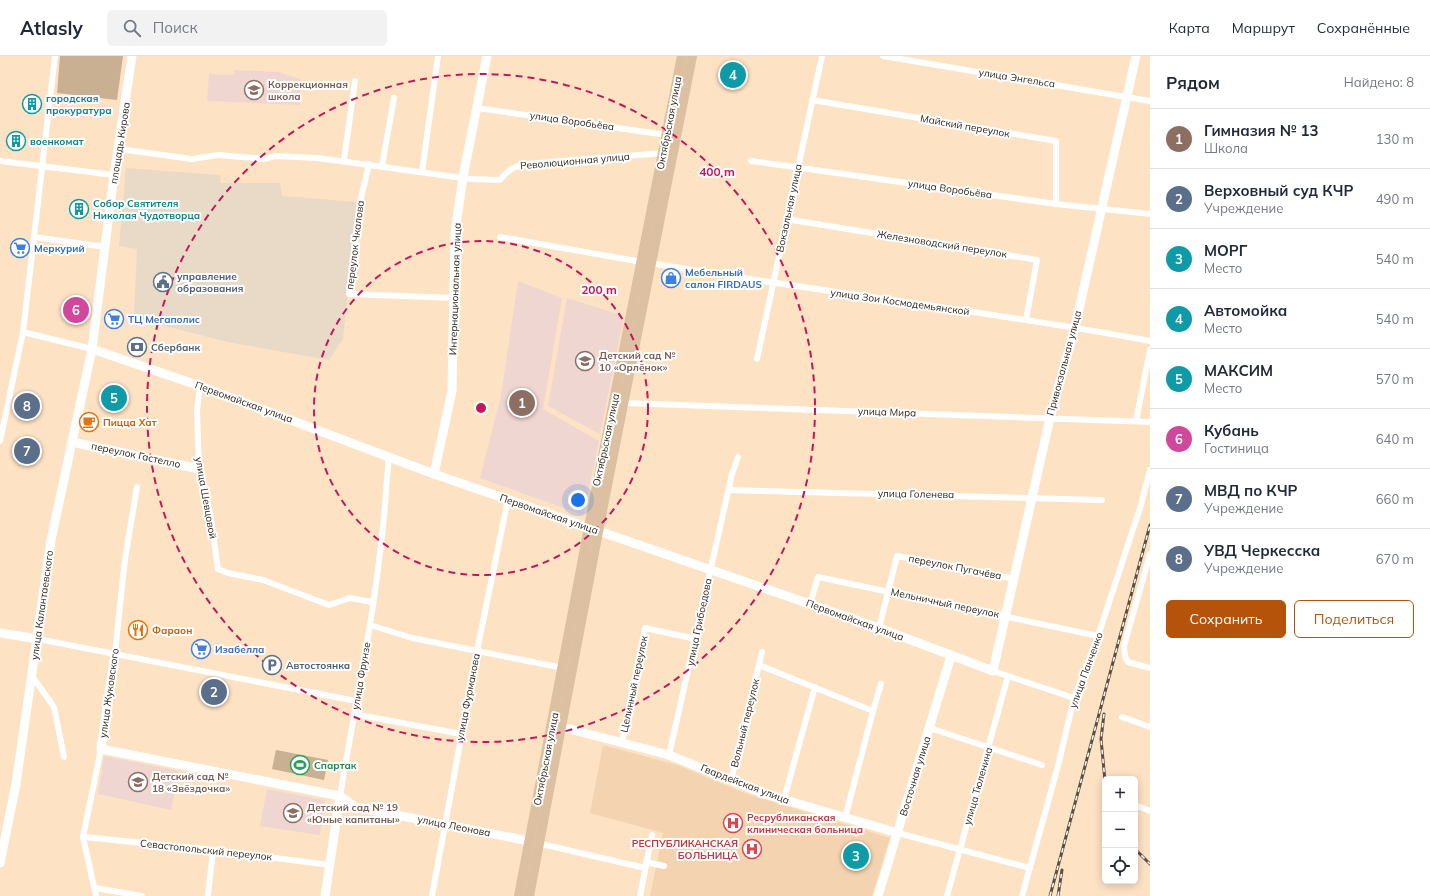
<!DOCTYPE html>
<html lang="ru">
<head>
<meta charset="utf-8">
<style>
  body { margin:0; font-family:Mulish,sans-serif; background:#f2f2f3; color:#1f2937 }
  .controls { position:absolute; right:12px; bottom:12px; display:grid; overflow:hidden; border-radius:6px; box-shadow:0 2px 10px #0003 }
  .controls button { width:36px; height:36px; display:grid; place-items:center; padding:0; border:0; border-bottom:1px solid #e0e1e3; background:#fff; color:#1f2937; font:20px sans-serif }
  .you { position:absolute; left:578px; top:444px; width:14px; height:14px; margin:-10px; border:3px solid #fff; border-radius:50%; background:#1a73e8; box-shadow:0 0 0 6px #1a73e833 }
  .badge { display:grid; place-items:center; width:26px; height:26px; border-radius:50%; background:#b45309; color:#fff; font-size:13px; font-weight:700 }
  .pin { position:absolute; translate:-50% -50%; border:2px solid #fff; box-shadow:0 1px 4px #0006 }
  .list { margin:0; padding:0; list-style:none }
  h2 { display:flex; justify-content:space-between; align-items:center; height:52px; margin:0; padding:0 16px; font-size:17px }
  h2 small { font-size:13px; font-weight:400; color:#747a83 }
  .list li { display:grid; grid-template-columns:26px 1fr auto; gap:12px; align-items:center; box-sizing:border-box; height:60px; padding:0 16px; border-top:1px solid #e0e1e3 }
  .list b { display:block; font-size:15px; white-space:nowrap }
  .list p { margin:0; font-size:13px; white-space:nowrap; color:#747a83 }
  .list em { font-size:13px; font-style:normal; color:#747a83 }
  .actions { display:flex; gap:8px; padding:12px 16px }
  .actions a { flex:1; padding:9px 0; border:1px solid #b45309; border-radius:6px; text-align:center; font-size:14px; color:#b45309 }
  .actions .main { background:#b45309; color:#fff }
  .icon { flex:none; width:22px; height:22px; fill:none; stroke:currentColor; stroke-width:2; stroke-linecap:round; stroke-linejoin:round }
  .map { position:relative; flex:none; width:1150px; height:840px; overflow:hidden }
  header { display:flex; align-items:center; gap:24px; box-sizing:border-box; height:56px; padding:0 20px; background:#fff; border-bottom:1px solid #e0e1e3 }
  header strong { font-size:19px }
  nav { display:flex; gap:22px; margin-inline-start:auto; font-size:14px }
  .search { width:280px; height:36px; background:#f2f2f3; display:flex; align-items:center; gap:10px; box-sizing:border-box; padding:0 14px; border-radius:6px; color:#747a83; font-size:15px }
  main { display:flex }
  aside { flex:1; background:#fff }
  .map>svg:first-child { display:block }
  .built { fill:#f4d4b0 }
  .industrial { fill:#e9dac8 }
  .education { fill:#f0d6d0 }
  .green { fill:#cab092 }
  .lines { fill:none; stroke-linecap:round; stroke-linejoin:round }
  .street { stroke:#fff; stroke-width:6 }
  .secondary { stroke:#fff; stroke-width:9 }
  .primary { stroke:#ddc0a1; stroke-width:10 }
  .rail-casing { stroke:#5d4f40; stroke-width:3 }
  .rail { stroke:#fff; stroke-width:1.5; stroke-dasharray:4.5; stroke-linecap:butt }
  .ring { fill:none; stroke:#c2185b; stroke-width:2; stroke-dasharray:7 5 }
  .labels { text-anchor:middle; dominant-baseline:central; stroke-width:4; stroke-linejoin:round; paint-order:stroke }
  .street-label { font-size:10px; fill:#2e2419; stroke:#fff }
  .education-label { font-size:10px; font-weight:bold; fill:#785e54; stroke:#fff; text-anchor:start }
  .culture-label { font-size:10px; font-weight:bold; fill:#0d838f; stroke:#fff; text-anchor:start }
  .shop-label { font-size:10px; font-weight:bold; fill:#366cbe; stroke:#fff; text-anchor:start }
  .service-label { font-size:10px; font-weight:bold; fill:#4e5e75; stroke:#fff; text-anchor:start }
  .food-label { font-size:10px; font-weight:bold; fill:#c56008; stroke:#fff; text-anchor:start }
  .leisure-label { font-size:10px; font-weight:bold; fill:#27864d; stroke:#fff; text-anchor:start }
  .health-label { font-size:10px; font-weight:bold; fill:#be3a42; stroke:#fff; text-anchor:start }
  .centre { fill:#c2185b; stroke:#fff; stroke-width:2 }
  .ring-label { font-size:12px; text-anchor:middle; font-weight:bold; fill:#c2185b; stroke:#fff; stroke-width:4; stroke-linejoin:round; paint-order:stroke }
</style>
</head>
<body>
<header>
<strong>Atlasly</strong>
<div class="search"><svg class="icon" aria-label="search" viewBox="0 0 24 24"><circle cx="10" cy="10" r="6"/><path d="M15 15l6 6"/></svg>Поиск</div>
<nav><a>Карта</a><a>Маршрут</a><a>Сохранённые</a></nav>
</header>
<main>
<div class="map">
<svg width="1150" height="840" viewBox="0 0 1150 840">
  <rect width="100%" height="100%" fill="#fde2c4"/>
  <path class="built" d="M 603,689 L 677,709 L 747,738 L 890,782 L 872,840 L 650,840 L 663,777 L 590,757 Z"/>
  <path class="industrial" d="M 126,112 L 220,119 L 221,127 L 280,127 L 282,140 L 357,146 L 343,283 L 329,304 L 228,286 L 134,262 L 137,193 L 119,190 Z"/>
  <g class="education">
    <path d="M 234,14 L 281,16 L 281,17 L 300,23 L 300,49 L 207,45 L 209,18 L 234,19 Z"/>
    <path d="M 518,225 L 562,242 L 543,353 L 599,385 L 583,459 L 480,422 L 501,340 Z"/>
    <path d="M 567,242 L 624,260 L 600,378 L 548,350 Z"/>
    <path d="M 104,700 L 179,715 L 171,754 L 98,738 Z"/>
    <path d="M 267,733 L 325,744 L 320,779 L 260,770 Z"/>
  </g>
  <g class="green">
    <path d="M 60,0 L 123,0 L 117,44 L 57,37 Z"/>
    <path d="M 276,694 L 328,704 L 324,724 L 272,713 Z"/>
  </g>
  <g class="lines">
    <g class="street">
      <path d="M 883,0 L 1150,45"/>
      <path d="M 812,44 L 1056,85 L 1056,148"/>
      <path d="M 477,52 L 667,79"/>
      <path d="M 119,93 L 192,103 L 218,99 L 265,103 L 275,100 L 318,102 L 470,123 L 500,124 C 508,114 513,111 526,108 L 664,97"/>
      <path d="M 344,104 L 355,25"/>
      <path d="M 0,105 L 114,119"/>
      <path d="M 751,105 L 1056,148 L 1150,158"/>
      <path d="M 369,108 L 361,142 L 349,238 L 455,242"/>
      <path d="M 382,110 L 394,42"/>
      <path d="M 422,116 L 438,0"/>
      <path d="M 786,163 L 1037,204 L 1026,264"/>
      <path d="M 34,181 L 105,191"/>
      <path d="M 500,181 L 642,206"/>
      <path d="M 651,207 C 817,236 984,254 1150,285"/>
      <path d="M 23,276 L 92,293"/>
      <path d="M 757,303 L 822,0"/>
      <path d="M 200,330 L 197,354 L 199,413 L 210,457 L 218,513 L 228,517 L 263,524 L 329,549 L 350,542 L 372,546"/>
      <path d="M 623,347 L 1150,366"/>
      <path d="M 1136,365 L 1150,294"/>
      <path d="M 0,385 L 23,276 L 55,0"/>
      <path d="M 729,434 L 1102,444"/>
      <path d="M 1150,498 L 1124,590 L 1125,601 L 1128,606 L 1150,612"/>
      <path d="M 810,548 L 818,521 L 1098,580"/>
      <path d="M 370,569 L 412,582 L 563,612"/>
      <path d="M 879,572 L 897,500 L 1015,523"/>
      <path d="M 38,583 L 356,645"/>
      <path d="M 115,597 L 125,503 L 137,431"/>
      <path d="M 759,609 L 762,596"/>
      <path d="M 993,615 L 1074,642"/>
      <path d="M 32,620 L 54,651 L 64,701"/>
      <path d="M 873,655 L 881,628"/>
      <path d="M 354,658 L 461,678"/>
      <path d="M 1122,661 L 1150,671"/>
      <path d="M 930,672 L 1042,709"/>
      <path d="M 622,687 L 645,572 L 696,583"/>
      <path d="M 669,699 L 732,418 L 738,401"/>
      <path d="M 731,724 L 759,609 L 873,655 L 845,762"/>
      <path d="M 340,740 C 354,656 372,572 381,488 C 385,459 386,429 389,400"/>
      <path d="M 784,743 L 815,631"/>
      <path d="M 1135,749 L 1150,755"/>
      <path d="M 898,777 L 1030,812"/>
      <path d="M 83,781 L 213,794 L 330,809"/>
      <path d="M 537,787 L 645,812"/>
      <path d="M 646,806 L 664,810"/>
      <path d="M 95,832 L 142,840"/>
      <path d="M 96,840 L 83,781 L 101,693"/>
      <path d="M 208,840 L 213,794"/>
      <path d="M 432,840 L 477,595 L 508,443"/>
      <path d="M 640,840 L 652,779"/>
      <path d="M 947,840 L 1008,620"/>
      <path d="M 1022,840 L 1058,710 L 1074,642 L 1098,580 L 1141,449 L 1150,414"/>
    </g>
    <g class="secondary">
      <path d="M 92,293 L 200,330 L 434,418 L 879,572 L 993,615 L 1050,362 L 1075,271 L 1136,0"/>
      <path d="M 72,386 L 199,413"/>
      <path d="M 434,418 L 452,335 L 455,177 L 463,121 L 487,0"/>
      <path d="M 0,577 L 38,583"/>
      <path d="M 115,597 L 101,693 L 340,740 L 355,751 L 529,785"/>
      <path d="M 554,669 L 669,699 L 765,738 L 898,777"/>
      <path d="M 0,807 L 16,728 L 51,484 L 92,293 L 114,119 L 132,0"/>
      <path d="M 325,840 L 340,740"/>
      <path d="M 878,840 L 951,600"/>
    </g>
    <g class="primary">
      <path d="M 519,840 L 589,471 L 682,0"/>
      <path d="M 529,840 L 601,460 L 692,0"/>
    </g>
    <g class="rail-casing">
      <g id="rail">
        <path d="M 1104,658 L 1101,683 L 1105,725"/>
        <path d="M 1135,793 L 1150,808"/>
        <path d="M 1050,840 L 1150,469"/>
        <path d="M 1058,840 L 1062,814"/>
      </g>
    </g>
    <use href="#rail" class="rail"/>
  </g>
  <g class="ring">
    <circle cx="481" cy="352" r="167"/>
    <circle cx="481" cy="352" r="334"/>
  </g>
  <defs>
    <g id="school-ring" transform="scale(1)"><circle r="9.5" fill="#fff" stroke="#8d6e63" stroke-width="1.5"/><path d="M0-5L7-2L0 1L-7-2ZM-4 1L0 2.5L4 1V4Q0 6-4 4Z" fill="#8d6e63"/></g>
    <g id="building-ring" transform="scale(1)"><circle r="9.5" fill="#fff" stroke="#0f9aa8" stroke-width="1.5"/><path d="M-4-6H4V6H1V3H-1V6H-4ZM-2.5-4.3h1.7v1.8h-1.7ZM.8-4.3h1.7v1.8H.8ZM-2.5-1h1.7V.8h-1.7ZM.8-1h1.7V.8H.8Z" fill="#0f9aa8"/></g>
    <g id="supermarket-ring" transform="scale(1)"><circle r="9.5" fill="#fff" stroke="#3f7fe0" stroke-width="1.5"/><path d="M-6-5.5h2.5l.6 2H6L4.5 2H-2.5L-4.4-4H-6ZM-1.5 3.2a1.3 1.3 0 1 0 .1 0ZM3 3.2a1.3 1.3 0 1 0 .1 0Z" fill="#3f7fe0"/></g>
    <g id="shop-ring" transform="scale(1)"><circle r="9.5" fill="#fff" stroke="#3f7fe0" stroke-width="1.5"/><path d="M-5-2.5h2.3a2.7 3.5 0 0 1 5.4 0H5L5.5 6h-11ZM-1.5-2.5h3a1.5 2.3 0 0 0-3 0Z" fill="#3f7fe0"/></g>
    <g id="civic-ring" transform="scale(1)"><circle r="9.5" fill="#fff" stroke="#5c6f8a" stroke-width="1.5"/><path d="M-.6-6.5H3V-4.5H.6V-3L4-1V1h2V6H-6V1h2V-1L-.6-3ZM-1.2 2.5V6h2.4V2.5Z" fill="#5c6f8a"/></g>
    <g id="bank-ring" transform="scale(1)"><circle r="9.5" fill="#fff" stroke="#5c6f8a" stroke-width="1.5"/><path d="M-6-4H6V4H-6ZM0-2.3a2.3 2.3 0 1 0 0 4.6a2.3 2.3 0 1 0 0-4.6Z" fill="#5c6f8a"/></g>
    <g id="cafe-ring" transform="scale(1)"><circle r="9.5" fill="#fff" stroke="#e8710a" stroke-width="1.5"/><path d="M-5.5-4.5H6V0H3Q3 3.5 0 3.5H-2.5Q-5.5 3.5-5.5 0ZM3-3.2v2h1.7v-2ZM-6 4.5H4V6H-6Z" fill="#e8710a"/></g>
    <g id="restaurant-ring" transform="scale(1)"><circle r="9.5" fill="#fff" stroke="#e8710a" stroke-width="1.5"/><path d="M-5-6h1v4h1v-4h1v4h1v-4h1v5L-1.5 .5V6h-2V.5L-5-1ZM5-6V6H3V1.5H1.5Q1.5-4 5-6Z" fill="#e8710a"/></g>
    <g id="parking-ring" transform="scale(1)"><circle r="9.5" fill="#fff" stroke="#5c6f8a" stroke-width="1.5"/><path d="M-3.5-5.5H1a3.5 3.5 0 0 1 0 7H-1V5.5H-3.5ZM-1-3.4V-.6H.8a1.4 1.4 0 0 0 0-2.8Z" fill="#5c6f8a"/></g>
    <g id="stadium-ring" transform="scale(1)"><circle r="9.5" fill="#fff" stroke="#2e9e5b" stroke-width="1.5"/><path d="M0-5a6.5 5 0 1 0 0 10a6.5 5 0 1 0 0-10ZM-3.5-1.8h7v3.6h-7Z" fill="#2e9e5b"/></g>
    <g id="hospital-ring" transform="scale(1)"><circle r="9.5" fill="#fff" stroke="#e0444e" stroke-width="1.5"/><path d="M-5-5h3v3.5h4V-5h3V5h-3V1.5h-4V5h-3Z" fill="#e0444e"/></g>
  </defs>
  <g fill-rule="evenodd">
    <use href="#school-ring" x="254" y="34"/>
    <use href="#building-ring" x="32" y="48"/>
    <use href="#building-ring" x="16" y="85"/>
    <use href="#building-ring" x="79" y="153"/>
    <use href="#supermarket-ring" x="20" y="192"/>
    <use href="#shop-ring" x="671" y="222"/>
    <use href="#civic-ring" x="163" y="226"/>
    <use href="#supermarket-ring" x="114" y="263"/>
    <use href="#bank-ring" x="137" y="291"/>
    <use href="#school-ring" x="585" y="305"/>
    <use href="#cafe-ring" x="89" y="366"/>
    <use href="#restaurant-ring" x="138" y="574"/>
    <use href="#supermarket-ring" x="201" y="593"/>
    <use href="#parking-ring" x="272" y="609"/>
    <use href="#stadium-ring" x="300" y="709"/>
    <use href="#school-ring" x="138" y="726"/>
    <use href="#school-ring" x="293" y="757"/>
    <use href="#hospital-ring" x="733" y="767"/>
    <use href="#hospital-ring" x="752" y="793"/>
  </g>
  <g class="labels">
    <g class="street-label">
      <text transform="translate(1017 22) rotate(9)">улица Энгельса</text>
      <text transform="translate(572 65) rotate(8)">улица Воробьёва</text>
      <text transform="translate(669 67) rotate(-79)">Октябрьская улица</text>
      <text transform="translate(965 70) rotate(10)">Майский переулок</text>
      <text transform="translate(120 87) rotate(-81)">площадь Кирова</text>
      <text transform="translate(575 105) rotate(-5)">Революционная улица</text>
      <text transform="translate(950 133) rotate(8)">улица Воробьёва</text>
      <text transform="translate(789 152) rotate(-78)">Вокзальная улица</text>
      <text transform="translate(942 188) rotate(9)">Железноводский переулок</text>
      <text transform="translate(355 189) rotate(-83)">переулок Чкалова</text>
      <text transform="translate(455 233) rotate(-88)">Интернациональная улица</text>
      <text transform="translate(900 246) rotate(8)">улица Зои Космодемьянской</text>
      <text transform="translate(1064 307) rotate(-75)">Привокзальная улица</text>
      <text transform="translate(244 346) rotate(20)">Первомайская улица</text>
      <text transform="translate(887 356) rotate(2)">улица Мира</text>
      <text transform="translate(606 384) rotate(-78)">Октябрьская улица</text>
      <text transform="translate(136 399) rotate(12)">переулок Гастелло</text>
      <text transform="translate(916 438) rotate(1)">улица Голенева</text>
      <text transform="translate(206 442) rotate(80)">улица Шевцовой</text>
      <text transform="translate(549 458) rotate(19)">Первомайская улица</text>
      <text transform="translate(955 511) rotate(11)">переулок Пугачёва</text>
      <text transform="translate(945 547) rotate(12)">Мельничный переулок</text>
      <text transform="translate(42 549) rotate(-82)">улица Калантаевского</text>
      <text transform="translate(855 564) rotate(20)">Первомайская улица</text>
      <text transform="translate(699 566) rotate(-78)">улица Грибоедова</text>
      <text transform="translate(1086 614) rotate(-70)">улица Панченко</text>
      <text transform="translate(361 620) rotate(-80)">улица Фрунзе</text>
      <text transform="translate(634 628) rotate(-78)">Целинный переулок</text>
      <text transform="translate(109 637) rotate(-82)">улица Жуковского</text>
      <text transform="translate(468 641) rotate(-79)">улица Фурманова</text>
      <text transform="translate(745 667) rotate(-76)">Вольный переулок</text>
      <text transform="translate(546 703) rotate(-79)">Октябрьская улица</text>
      <text transform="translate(915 720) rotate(-73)">Восточная улица</text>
      <text transform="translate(745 728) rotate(21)">Гвардейская улица</text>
      <text transform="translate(978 730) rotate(-74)">улица Тюленина</text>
      <text transform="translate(454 770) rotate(11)">улица Леонова</text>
      <text transform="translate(206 794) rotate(6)">Севастопольский переулок</text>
    </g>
    <g class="education-label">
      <text x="268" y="28">Коррекционная<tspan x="268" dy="12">школа</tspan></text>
      <text x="599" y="299">Детский сад №<tspan x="599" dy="12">10 «Орлёнок»</tspan></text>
      <text x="152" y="720">Детский сад №<tspan x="152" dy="12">18 «Звёздочка»</tspan></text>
      <text x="307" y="751">Детский сад № 19<tspan x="307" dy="12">«Юные капитаны»</tspan></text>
    </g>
    <g class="culture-label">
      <text x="46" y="42">городская<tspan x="46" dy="12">прокуратура</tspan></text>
      <text x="30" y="85">военкомат</text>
      <text x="93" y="147">Собор Святителя<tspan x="93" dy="12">Николая Чудотворца</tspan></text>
    </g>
    <g class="shop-label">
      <text x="34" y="192">Меркурий</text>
      <text x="685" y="216">Мебельный<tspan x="685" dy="12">салон FIRDAUS</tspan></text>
      <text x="128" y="263">ТЦ Мегаполис</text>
      <text x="215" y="593">Изабелла</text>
    </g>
    <g class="service-label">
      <text x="177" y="220">управление<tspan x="177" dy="12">образования</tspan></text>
      <text x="151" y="291">Сбербанк</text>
      <text x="286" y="609">Автостоянка</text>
    </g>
    <g class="food-label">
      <text x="103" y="366">Пицца Хат</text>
      <text x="152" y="574">Фараон</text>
    </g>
    <g class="leisure-label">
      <text x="314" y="709">Спартак</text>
    </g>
    <g class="health-label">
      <text x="747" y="761">Ресрубликанская<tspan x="747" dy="12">клиническая больница</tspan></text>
      <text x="738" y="787" text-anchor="end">РЕСПУБЛИКАНСКАЯ<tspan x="738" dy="12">БОЛЬНИЦА</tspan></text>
    </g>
  </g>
  <circle cx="481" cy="352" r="6" class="centre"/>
  <g class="ring-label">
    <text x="717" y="120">400 m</text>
    <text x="599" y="238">200 m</text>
  </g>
</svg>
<div class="controls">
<button>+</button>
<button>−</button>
<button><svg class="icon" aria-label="locate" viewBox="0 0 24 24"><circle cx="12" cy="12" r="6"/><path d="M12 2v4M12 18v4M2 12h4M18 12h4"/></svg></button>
</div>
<div class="you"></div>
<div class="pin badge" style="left:522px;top:347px;background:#8d6e63">1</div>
<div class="pin badge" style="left:214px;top:636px;background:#5c6f8a">2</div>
<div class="pin badge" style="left:856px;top:800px;background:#0f9aa8">3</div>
<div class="pin badge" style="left:733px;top:19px;background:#0f9aa8">4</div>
<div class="pin badge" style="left:114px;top:342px;background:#0f9aa8">5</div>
<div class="pin badge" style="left:76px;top:254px;background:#d1479c">6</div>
<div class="pin badge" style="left:27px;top:395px;background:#5c6f8a">7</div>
<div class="pin badge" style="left:27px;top:350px;background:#5c6f8a">8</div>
</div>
<aside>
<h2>Рядом<small>Найдено: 8</small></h2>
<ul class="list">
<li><span class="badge" style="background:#8d6e63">1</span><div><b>Гимназия № 13</b><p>Школа</p></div><em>130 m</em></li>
<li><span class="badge" style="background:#5c6f8a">2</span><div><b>Верховный суд КЧР</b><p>Учреждение</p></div><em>490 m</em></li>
<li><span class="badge" style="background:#0f9aa8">3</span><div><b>МОРГ</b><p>Место</p></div><em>540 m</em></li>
<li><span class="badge" style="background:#0f9aa8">4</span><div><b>Автомойка</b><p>Место</p></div><em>540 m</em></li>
<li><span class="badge" style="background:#0f9aa8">5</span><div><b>МАКСИМ</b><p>Место</p></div><em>570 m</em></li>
<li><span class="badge" style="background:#d1479c">6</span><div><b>Кубань</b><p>Гостиница</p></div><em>640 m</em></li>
<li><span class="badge" style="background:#5c6f8a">7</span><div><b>МВД по КЧР</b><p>Учреждение</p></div><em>660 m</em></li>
<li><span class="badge" style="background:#5c6f8a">8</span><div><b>УВД Черкесска</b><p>Учреждение</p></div><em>670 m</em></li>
</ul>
<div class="actions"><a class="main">Сохранить</a><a>Поделиться</a></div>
</aside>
</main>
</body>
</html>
